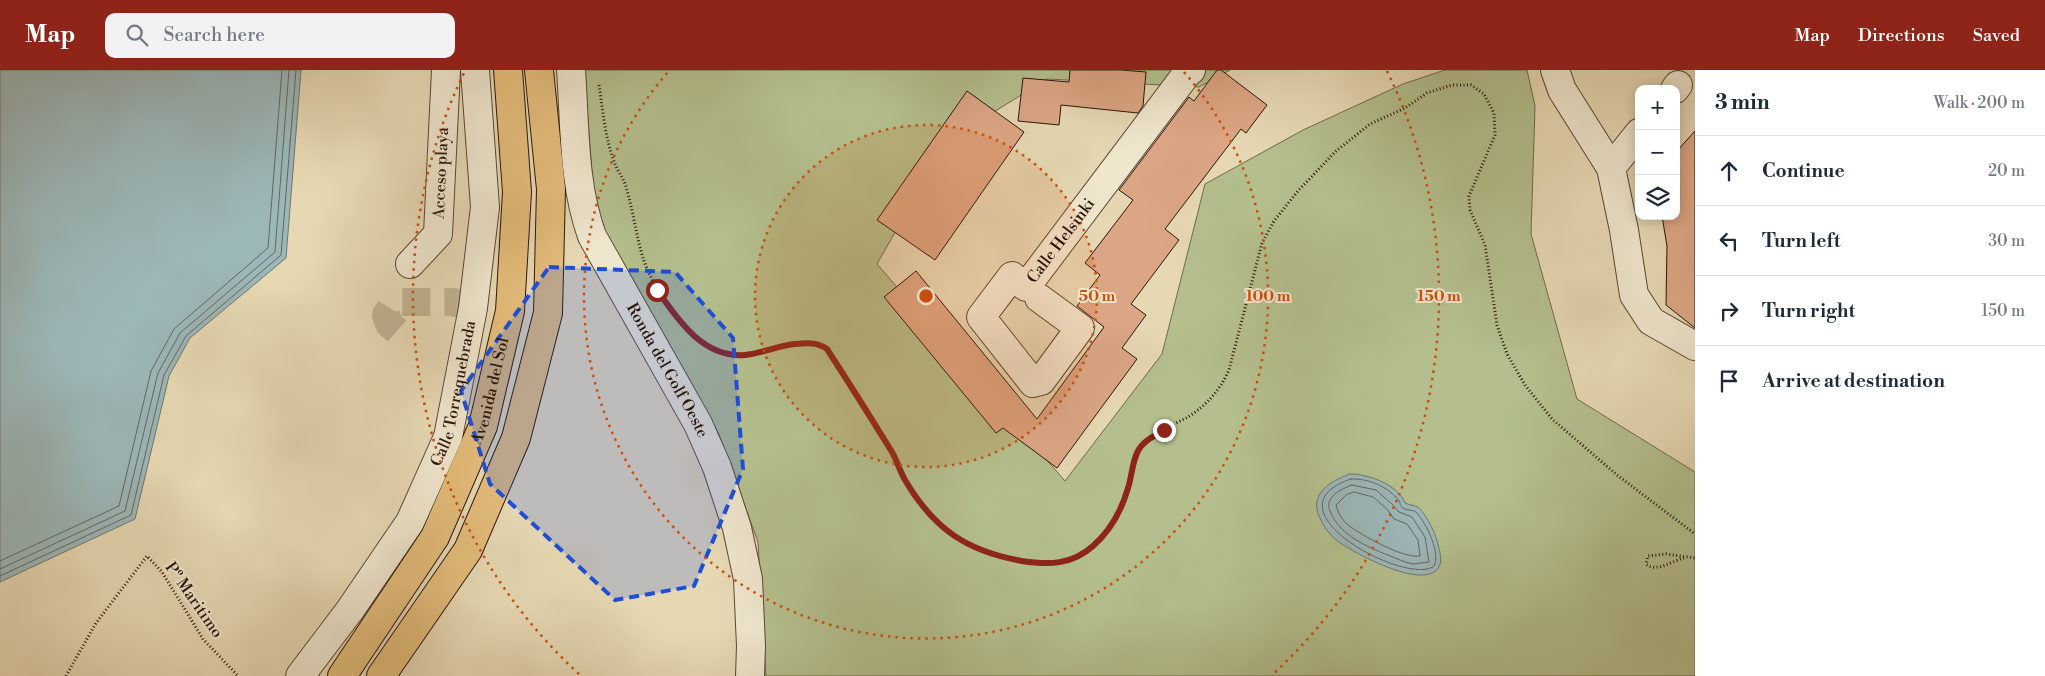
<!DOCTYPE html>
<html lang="en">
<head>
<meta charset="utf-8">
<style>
  body { margin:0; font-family:"Libre Bodoni",serif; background:#f2f2f3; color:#1f2937 }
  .controls { position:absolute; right:15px; top:15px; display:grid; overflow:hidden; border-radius:10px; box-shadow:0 2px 12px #0003 }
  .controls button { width:45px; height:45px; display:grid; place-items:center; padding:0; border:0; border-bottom:1px solid #e0e1e3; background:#fff; color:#1f2937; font:25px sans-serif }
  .stop { position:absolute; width:15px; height:15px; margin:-11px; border:4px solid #8f2418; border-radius:50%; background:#fff }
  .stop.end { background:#8f2418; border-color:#fff; box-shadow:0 1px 5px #0008 }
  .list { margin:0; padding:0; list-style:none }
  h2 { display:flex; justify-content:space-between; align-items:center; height:65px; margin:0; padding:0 20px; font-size:21px }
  h2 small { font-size:16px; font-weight:400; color:#747a83 }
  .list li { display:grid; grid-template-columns:32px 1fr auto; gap:15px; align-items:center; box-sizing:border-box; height:70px; padding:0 20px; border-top:1px solid #e0e1e3 }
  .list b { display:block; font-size:19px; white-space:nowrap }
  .list em { font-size:16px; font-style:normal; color:#747a83 }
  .icon { flex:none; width:28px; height:28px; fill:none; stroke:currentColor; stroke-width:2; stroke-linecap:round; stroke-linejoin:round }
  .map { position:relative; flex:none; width:1695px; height:606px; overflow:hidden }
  header { display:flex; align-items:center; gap:30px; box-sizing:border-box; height:70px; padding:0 25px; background:#8f2418; color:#fff }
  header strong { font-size:24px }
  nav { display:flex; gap:28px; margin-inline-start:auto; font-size:18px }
  .search { width:350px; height:45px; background:#f2f2f3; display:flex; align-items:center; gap:12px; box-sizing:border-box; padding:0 18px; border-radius:10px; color:#747a83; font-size:19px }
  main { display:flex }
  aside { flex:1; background:#fff }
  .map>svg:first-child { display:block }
  .green { fill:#b4bf8d; stroke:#6f6a4c }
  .water { fill:#9cb7b8; stroke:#6e7673 }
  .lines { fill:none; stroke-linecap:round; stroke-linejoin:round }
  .shore { stroke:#636662; stroke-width:1 }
  .building { fill:#dca684; stroke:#2a140b }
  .minor-tunnel { stroke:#c0b191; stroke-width:28; stroke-dasharray:28 14; stroke-linecap:butt }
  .minor-casing { stroke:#594535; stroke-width:30 }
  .major-casing { stroke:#2a140b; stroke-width:30 }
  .path { stroke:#2a140b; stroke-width:3; stroke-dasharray:1 2.5; stroke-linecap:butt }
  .minor { stroke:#efe6ce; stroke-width:28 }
  .major { stroke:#e3bc7a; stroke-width:28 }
  .route { stroke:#8f2418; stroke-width:6 }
  .marked { fill:#1d4ed8; fill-opacity:0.2; stroke:#1d4ed8; stroke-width:4; stroke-dasharray:10 6; stroke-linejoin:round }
  .ring { fill:none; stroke:#cc4f0c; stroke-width:2.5; stroke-dasharray:2.5 5 }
  .labels { text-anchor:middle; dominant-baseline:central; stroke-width:4; stroke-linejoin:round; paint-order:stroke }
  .street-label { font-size:16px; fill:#2a140b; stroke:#efe6ce }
  .centre { fill:#cc4f0c; stroke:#efe6ce; stroke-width:2.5 }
  .ring-label { font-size:15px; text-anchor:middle; font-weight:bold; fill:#cc4f0c; stroke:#efe6ce; stroke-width:4; stroke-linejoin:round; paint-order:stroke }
</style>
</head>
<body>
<header>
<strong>Map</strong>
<div class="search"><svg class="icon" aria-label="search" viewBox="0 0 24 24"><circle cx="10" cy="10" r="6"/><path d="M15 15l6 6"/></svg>Search here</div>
<nav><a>Map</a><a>Directions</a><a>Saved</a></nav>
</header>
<main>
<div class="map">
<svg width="1695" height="606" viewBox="0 0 1695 606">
  <rect width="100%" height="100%" fill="#e6d8b3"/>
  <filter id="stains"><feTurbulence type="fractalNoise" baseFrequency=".004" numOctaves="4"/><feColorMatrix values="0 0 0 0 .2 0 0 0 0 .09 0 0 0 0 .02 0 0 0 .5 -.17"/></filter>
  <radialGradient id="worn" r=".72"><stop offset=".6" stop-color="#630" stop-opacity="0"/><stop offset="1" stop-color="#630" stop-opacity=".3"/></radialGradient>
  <path class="green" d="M 584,0 L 1230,0 L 1199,17 L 1047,9 L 947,71 L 877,194 L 1065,411 L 1162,284 L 1205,114 L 1303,60 L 1403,14 L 1445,0 L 1527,0 L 1535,36 L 1531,164 L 1577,329 L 1695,402 L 1695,606 L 766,606 L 758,472 L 718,362 L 596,154 Z"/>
  <g class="water">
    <path d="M 0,0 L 301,0 L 286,188 L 190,268 L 169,306 L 135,449 L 0,512 Z"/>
    <path d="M 1350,404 C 1369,404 1398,415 1405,433 C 1409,435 1415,435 1419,438 C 1425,443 1436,464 1437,471 C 1439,479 1443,490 1439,497 C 1425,522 1351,482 1335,469 C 1327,462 1320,451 1317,440 C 1313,420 1336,409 1350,404 Z"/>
  </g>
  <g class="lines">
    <g class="shore">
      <path d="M 1351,409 C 1368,408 1389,417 1399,431 C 1402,436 1398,434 1403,438 C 1407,441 1413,439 1417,443 C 1426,453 1441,483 1434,496 C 1408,517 1261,439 1351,409 Z"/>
      <path d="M 1352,415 L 1376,420 L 1393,435 L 1399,442 L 1412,447 L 1425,467 L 1429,492 L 1413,494 L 1405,492 C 1379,481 1341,470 1330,441 C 1324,427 1341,419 1352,415 Z"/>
      <path d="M 1354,422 L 1373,427 L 1387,439 L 1394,449 L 1407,454 L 1418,470 L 1420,486 C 1404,489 1361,465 1348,455 C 1342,450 1338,443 1336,435 L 1346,425 Z"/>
      <path d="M 0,491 L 119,436 L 151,301 L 174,259 L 268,178 L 282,0"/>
      <path d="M 0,499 L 125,441 L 158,303 L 180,263 L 275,182 L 289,0"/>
      <path d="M 0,506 L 131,445 L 164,305 L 186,266 L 281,185 L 296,0"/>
    </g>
  </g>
  <g class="building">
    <path d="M 1070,0 L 1121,0 L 1146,2 L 1143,36 L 1138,43 L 1061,35 L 1059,55 L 1018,51 L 1023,8 L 1069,12 Z"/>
    <path d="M 1217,0 L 1221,0 L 1267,35 L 1246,63 L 1241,59 L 1165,159 L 1179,170 L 1131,234 L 1146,245 L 1122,278 L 1137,289 L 1057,398 L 1003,358 L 996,363 L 884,227 L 916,201 L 1037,349 L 1104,257 L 1077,236 L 1100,205 L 1085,193 L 1133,130 L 1119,120 L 1189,27 L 1194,31 Z"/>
    <path d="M 967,21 L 1024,62 L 935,190 L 877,150 Z"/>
    <path d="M 1695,61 L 1695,258 L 1666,235 L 1667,176 L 1662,146 L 1676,146 L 1676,82 Z"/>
  </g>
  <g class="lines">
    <path class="minor-tunnel" d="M 397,261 L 389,254 L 386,245 L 391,237 L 402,232 L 453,232 L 473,238"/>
    <g class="minor-casing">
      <g id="minor">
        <path id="s1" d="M 571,0 C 575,55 573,114 592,166 L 698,354 L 717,397 L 737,458 L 748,509 L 751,576 L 750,606"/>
        <path d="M 1555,0 L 1562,20 L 1611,98 L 1624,160 L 1634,225 L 1651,251 L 1695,276"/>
        <path d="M 1675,19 L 1678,15"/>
        <path d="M 1611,98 L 1639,63"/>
        <path id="s2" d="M 410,194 L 438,164 L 446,0"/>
        <path id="s3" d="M 1039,228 L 1080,258 L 1041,311 L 1033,313 L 981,247 L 1012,206 L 1026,217 L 1188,2 L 1191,0"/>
        <path id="s4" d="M 300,606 L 350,540 L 410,452 L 448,367 L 473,238 L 485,137 L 475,0"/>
      </g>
    </g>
    <g class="major-casing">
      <g id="major">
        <path id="s5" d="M 342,606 L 435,467 L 483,356 L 510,241 L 517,122 L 508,0"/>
        <path d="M 381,606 L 468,480 L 516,368 L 548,243 L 551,119 L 539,0"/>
      </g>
    </g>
    <g class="path">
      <path d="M 599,15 C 603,41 605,69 615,94 C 618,102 624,109 626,117 C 633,140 636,165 643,188 C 655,223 690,280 731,284 C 762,287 799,261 827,279 C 843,304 858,328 874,353 C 880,364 888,374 894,385 C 898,393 900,401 904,409 C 933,460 967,481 1024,491 C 1049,496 1075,494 1094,475 C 1110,459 1123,439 1129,417 C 1132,405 1132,391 1138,381 C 1149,364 1171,356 1188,347 C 1207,335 1220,320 1229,300 L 1262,173 L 1274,151 L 1298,121 L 1335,82 L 1370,54 L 1405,38 L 1427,23 L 1452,15 L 1471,15 L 1484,24 L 1494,43 L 1495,65 L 1469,126 L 1470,140 L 1485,175 L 1497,255 L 1507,284 L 1525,315 L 1552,349 L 1617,405 L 1695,464"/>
      <path d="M 1684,488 C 1672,491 1656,503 1646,494 L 1648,486 L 1666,484 L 1695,488"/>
      <path d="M 66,606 L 96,553 L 147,486 L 162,502 L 203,569 L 238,606"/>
    </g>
    <use href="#minor" class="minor"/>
    <use href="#major" class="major"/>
  </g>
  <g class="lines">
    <path class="route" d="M 657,220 C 678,250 703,288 745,285 C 762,283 778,276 794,274 C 807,273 817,272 827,279 C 849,313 871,348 892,382 C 897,391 900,401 905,410 C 934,459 966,481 1022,491 C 1048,495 1072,495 1093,476 C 1110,461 1122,439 1128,418 C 1132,406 1132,392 1138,381 C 1143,371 1154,366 1164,360"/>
  </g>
  <path class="marked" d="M 549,197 L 675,202 L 733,268 L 743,399 L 694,516 L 615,530 L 490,414 L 461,321 Z"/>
  <circle cx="926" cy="226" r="171" fill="#cc4f0c" fill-opacity=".12"/>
  <g class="ring">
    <circle cx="926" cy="226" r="171"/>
    <path d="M1184 2A342 342 0 1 1 668 2"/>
    <path d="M579 604A513 513 0 0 1 465 1M1387 1A513 513 0 0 1 1273 604"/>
  </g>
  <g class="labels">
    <g class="street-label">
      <text stroke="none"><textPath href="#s2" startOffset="102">Acceso playa</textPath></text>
      <text stroke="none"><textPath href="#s3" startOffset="336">Calle Helsinki</textPath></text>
      <text stroke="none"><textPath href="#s1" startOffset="322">Ronda del Golf Oeste</textPath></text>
      <text stroke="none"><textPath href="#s5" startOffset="324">Avenida del Sol</textPath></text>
      <text stroke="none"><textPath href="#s4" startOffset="326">Calle Torrequebrada</textPath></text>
      <text transform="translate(194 530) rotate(55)">Pº Maritimo</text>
    </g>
  </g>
  <circle cx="926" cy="226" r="8" class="centre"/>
  <g class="ring-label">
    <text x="1097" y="231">50 m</text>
    <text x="1268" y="231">100 m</text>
    <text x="1439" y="231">150 m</text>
  </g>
  <rect width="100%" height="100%" filter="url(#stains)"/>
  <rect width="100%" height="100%" fill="url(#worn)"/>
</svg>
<div class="controls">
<button>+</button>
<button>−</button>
<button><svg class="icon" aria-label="layers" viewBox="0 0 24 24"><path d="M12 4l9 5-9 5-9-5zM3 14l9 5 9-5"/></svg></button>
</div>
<div class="stop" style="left:657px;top:220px"></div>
<div class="stop end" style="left:1164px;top:360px"></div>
</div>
<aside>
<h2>3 min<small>Walk · 200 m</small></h2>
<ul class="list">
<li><svg class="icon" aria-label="ahead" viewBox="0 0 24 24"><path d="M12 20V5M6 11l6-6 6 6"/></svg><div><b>Continue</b></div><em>20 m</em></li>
<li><svg class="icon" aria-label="left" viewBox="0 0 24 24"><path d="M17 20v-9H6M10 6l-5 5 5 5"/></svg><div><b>Turn left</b></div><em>30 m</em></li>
<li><svg class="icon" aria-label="right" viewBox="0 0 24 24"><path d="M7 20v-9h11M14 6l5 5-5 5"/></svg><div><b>Turn right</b></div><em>150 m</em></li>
<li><svg class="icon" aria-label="arrive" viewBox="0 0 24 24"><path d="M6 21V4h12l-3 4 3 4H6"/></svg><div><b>Arrive at destination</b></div></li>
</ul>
</aside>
</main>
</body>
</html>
